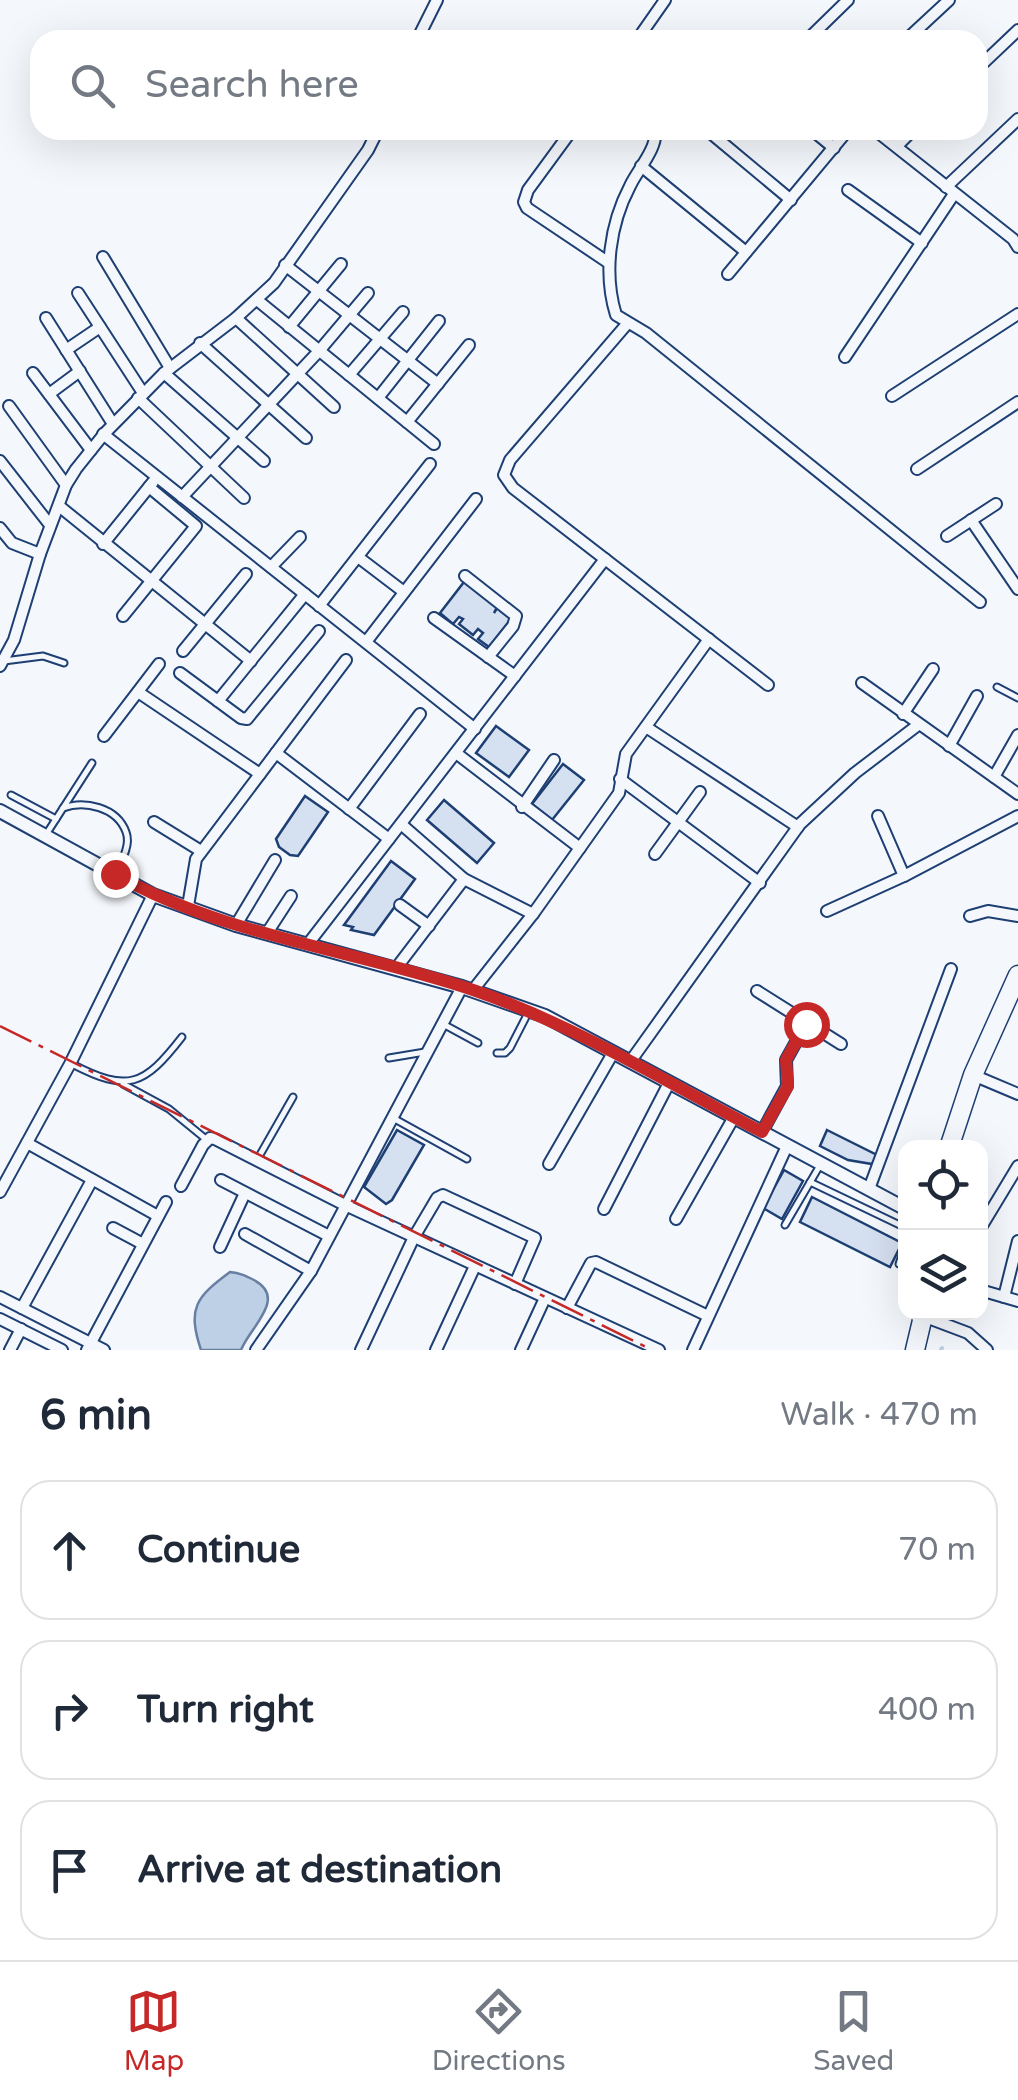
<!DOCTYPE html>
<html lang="en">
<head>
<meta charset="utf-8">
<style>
  body { margin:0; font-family:"Varela Round",sans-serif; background:#f6f6f7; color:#1f2937 }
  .controls { position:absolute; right:30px; bottom:30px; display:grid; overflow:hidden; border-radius:20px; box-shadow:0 10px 40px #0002 }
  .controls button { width:90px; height:90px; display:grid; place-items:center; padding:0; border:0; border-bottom:2px solid #e0e1e3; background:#fff; color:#1f2937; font:50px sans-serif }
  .stop { position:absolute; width:30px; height:30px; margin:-22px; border:8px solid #c62828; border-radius:50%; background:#fff }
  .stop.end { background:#c62828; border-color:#fff; box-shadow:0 2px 10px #0008 }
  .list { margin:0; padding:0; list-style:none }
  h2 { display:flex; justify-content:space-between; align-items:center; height:130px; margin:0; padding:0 40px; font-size:42px }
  h2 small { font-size:32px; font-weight:400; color:#747a83 }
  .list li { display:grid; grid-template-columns:65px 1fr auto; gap:30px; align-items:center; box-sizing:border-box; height:140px; margin:0 20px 20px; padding:0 20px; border:2px solid #e0e1e3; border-radius:30px }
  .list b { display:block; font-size:38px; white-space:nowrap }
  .list em { font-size:32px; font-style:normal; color:#747a83 }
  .icon { flex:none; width:55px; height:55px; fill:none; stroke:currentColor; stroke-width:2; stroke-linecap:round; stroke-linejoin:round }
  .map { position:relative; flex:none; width:1018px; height:1350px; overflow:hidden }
  .search { position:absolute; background:#fff; box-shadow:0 10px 40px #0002; left:30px; right:30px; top:30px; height:110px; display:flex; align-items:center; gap:25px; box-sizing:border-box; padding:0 35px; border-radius:30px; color:#747a83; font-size:38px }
  .sheet { height:610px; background:#fff }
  nav { display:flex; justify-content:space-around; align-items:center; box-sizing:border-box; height:140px; border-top:2px solid #e0e1e3; background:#fff; font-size:28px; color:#747a83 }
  nav a { display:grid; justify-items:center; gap:5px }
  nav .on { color:#c62828 }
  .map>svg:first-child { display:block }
  .water { fill:#bed0e5; stroke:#687fa3; stroke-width:2.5 }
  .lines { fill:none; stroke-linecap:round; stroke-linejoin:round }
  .stream { stroke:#bed0e5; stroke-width:4 }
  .building { fill:#d5e0f0; stroke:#1d3f73; stroke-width:2.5 }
  .service-casing { stroke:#1d3f73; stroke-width:9 }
  .minor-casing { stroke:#1d3f73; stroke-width:14 }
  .tertiary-casing { stroke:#1d3f73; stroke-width:16 }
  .primary-casing { stroke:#1d3f73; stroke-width:21 }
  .service { stroke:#f4f7fb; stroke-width:5 }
  .minor { stroke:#f4f7fb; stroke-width:10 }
  .tertiary { stroke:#f4f7fb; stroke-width:12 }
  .primary { stroke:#f4f7fb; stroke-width:18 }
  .power { stroke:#c62828; stroke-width:2.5; stroke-dasharray:35 8 5 8; stroke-linecap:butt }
  .route { stroke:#c62828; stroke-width:12 }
</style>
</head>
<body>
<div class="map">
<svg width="1018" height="1350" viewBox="0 0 1018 1350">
  <rect width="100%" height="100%" fill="#f4f7fb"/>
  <path class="water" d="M 230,1272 C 240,1273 246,1276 254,1280 C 288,1298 250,1327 241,1350 L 201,1350 C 187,1308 196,1297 230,1272 Z"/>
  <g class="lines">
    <path class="stream" d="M 941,1350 L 942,1348"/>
  </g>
  <g class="building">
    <path d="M 464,582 L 499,603 L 494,613 L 497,608 L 511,619 L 489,647 L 478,639 L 483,633 L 478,629 L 473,635 L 459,624 L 463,619 L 459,617 L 453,624 L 440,613 Z"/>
    <path d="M 496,726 L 529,750 L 509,777 L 476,753 Z"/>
    <path d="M 563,764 L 584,780 L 552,820 L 532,804 Z"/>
    <path d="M 305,796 L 328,812 L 298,856 L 290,855 L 279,847 L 276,839 Z"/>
    <path d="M 444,800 L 494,843 L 477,863 L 427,820 Z"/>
    <path d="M 391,861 L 415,879 L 374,935 L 351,930 L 353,927 L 344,925 Z"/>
    <path d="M 397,1130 L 424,1145 L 392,1200 L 386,1204 L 364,1187 Z"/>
    <path d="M 827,1130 L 877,1155 L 872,1164 L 848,1160 L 820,1146 Z"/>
    <path d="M 784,1170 L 803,1181 L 782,1219 L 763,1208 Z"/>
    <path d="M 812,1197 L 902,1243 L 890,1267 L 800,1222 Z"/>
  </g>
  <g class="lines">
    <g class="service-casing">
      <g id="service">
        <path d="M 4,661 L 43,656 L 64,663"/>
        <path d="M 997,687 L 1018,698"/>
        <path d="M 11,795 L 56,819"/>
        <path d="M 63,808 C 84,800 117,807 126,832 C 131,845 122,860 116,871"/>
        <path d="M 47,833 L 92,763"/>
        <path d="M 443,1024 L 478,1043"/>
        <path d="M 497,1053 L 505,1053 L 510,1048 L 528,1013"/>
        <path d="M 389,1058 L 425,1052"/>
        <path d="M 72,1064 C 128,1093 144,1086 182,1037"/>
        <path d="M 123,1084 L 169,1109 L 207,1140"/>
        <path d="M 393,1118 L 467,1159"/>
        <path d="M 257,1160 L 293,1097"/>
        <path d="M 810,1182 L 906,1228"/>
        <path d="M 785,1225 L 819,1167"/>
        <path d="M 899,1264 L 906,1243"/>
      </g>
    </g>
    <g class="minor-casing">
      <g id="minor">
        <path d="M 417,40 L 437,0"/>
        <path d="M 637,40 L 665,0"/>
        <path d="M 807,40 L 848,0"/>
        <path d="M 906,40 L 949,0"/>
        <path d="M 978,68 L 1018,30"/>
        <path d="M 572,130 L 528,190 L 524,202 L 527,208 L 609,263"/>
        <path d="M 655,130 C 658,148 638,169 630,186 C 610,224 603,273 616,315 L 646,333 L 980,602"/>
        <path d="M 707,130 L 791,200"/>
        <path d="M 812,130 L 834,148"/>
        <path d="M 875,130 L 1013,239 L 1018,247"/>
        <path d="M 897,146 L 913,130"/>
        <path d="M 641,166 L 746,252"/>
        <path d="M 946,187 L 1018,119"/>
        <path d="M 848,190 L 922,243"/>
        <path d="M 103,257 L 170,368"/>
        <path d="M 285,265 L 438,384"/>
        <path d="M 728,274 L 848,130"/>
        <path d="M 78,293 L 143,393"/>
        <path d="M 257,300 L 434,444"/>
        <path d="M 46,318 L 113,424"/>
        <path d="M 236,318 L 334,407"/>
        <path d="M 627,324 L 510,460 L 504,475 L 513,488 L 768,685"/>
        <path d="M 289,327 L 341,264"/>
        <path d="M 200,343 L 306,438"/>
        <path d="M 66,350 L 100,327"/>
        <path d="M 845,357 L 954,194"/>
        <path d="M 33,373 L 91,450"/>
        <path d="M 164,373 L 264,461"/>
        <path d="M 349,375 L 403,312"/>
        <path d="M 49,394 L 80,371"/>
        <path d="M 892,396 L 1018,314"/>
        <path d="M 138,398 L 244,498"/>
        <path d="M 378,398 L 439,321"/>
        <path d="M 9,406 L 66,485"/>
        <path d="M 407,422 L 469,345"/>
        <path d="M 103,434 L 475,729"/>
        <path d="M 0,461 L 50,525"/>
        <path d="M 917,469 L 1018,402"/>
        <path d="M 182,497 L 319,351 L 368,293"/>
        <path d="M 59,506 L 251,661"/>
        <path d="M 971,520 L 1018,589"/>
        <path d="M 0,528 L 12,543 L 40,554"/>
        <path d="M 947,536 L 996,504"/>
        <path d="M 103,544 L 153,482"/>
        <path d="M 358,557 L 404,592"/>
        <path d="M 271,567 L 300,537"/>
        <path d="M 465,576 L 516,616 L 513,626 L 488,657"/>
        <path d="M 319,606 L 430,464"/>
        <path d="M 123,616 L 196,526 L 149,487"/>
        <path d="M 434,618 L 515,676"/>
        <path d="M 366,642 L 476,499"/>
        <path d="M 183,651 L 246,574"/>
        <path d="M 0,666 L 14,640 L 40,554 L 66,485 L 76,469 L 104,434 L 164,373 L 236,318 L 274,283 L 368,150 L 378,130"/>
        <path d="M 180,673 L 241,718 L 247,719 L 319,631"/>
        <path d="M 862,683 L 1018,794"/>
        <path d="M 138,692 L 260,774"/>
        <path d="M 218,701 L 305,594"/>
        <path d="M 903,714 L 933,669"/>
        <path d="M 646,727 L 798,827"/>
        <path d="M 104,736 L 159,664"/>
        <path d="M 949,746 L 977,696"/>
        <path d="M 276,753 L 389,839"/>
        <path d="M 456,753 L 580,848"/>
        <path d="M 994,777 L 1018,735"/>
        <path d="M 620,779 L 760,883"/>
        <path d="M 522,807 L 554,760"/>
        <path d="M 349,809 L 420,714"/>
        <path d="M 878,816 L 904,876"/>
        <path d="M 154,822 L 201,851"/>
        <path d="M 401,824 L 464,879 L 533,914"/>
        <path d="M 655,854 L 700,792"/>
        <path d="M 400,905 L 429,926"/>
        <path d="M 188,906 L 196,859 L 346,660"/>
        <path d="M 827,911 L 904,876 L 1018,816"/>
        <path d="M 970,916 L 988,911 L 1018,916"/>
        <path d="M 236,925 L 275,860"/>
        <path d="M 267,933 L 291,896"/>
        <path d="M 308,944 L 605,559"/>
        <path d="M 397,967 L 464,879"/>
        <path d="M 473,990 L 533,914 L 619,793 L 626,754 L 709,639"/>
        <path d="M 757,991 L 841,1044"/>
        <path d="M 630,1062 L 800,824 L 855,773 L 918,725"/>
        <path d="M 973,1075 L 1018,1094"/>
        <path d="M 762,1132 L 787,1086 L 786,1060 L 806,1024"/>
        <path d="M 27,1143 L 158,1216"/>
        <path d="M 549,1164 L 613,1053"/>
        <path d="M 221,1180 L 329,1236"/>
        <path d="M 181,1186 L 203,1145 L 210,1138 L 215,1139 L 345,1205 L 659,1350"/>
        <path d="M 869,1189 L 951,969"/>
        <path d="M 0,1192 L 70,1064 L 153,895"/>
        <path d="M 604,1209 L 669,1083"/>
        <path d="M 676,1219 L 734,1117"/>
        <path d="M 113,1228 L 143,1244"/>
        <path d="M 980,1229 L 1018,1166"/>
        <path d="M 245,1234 L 311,1271"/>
        <path d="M 220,1247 L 245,1193"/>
        <path d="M 980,1290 L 1018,1301"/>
        <path d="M 0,1297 L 104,1350"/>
        <path d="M 1004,1297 L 1018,1241"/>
        <path d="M 22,1308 L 92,1180"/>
        <path d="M 567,1308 L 591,1263 L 596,1262 L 708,1316"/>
        <path d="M 923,1316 L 968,1333 L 987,1350"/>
        <path d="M 0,1319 L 62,1350"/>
        <path d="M 10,1350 L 21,1329"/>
        <path d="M 87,1350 L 166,1202"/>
        <path d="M 256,1350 L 311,1271 L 462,987"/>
        <path d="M 361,1350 L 414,1237 L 437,1198 L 443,1195 L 535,1238 L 515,1284"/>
        <path d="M 436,1350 L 475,1266"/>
        <path d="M 521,1350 L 545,1298"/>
        <path d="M 693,1350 L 787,1146"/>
      </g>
    </g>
    <g class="tertiary-casing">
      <path id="tertiary" d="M 0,811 L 153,895 L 236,925 L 462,987 L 545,1016 L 906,1209"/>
    </g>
    <g class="primary-casing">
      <g id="primary">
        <path d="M 949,1148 L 973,1075 L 1018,975"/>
        <path d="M 915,1350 L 924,1312"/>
      </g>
    </g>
    <use href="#service" class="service"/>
    <use href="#minor" class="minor"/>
    <use href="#tertiary" class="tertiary"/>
    <use href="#primary" class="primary"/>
    <path class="power" d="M 0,1026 L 652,1350"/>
  </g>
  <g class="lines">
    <path class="route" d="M 115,874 C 225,937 357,950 476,991 C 576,1026 668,1083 762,1132 L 788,1086 L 786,1060 L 806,1024"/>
  </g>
</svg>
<div class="controls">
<button><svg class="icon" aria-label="locate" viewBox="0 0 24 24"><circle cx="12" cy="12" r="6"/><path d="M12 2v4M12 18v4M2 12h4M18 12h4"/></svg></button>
<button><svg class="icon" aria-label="layers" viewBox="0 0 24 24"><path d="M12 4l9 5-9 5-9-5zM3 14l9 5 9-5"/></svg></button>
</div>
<div class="stop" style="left:806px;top:1024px"></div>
<div class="stop end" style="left:115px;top:874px"></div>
<div class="search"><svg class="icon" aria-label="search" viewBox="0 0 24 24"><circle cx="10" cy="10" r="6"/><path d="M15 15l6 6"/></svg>Search here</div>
</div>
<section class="sheet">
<h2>6 min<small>Walk · 470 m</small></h2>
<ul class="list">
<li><svg class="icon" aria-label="ahead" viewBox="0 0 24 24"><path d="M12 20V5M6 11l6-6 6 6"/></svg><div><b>Continue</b></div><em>70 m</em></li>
<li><svg class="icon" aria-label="right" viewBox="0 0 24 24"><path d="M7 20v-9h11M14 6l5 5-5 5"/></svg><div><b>Turn right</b></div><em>400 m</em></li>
<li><svg class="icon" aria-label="arrive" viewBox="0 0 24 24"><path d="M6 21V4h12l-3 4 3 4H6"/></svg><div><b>Arrive at destination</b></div></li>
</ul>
</section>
<nav>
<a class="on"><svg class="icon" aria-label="map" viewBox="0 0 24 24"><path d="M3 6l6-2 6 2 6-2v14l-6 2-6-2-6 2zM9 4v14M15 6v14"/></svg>Map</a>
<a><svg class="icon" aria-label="directions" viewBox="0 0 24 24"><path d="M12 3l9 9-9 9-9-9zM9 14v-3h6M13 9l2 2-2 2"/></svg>Directions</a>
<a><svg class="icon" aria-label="saved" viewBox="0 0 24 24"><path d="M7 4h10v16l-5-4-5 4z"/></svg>Saved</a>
</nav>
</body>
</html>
